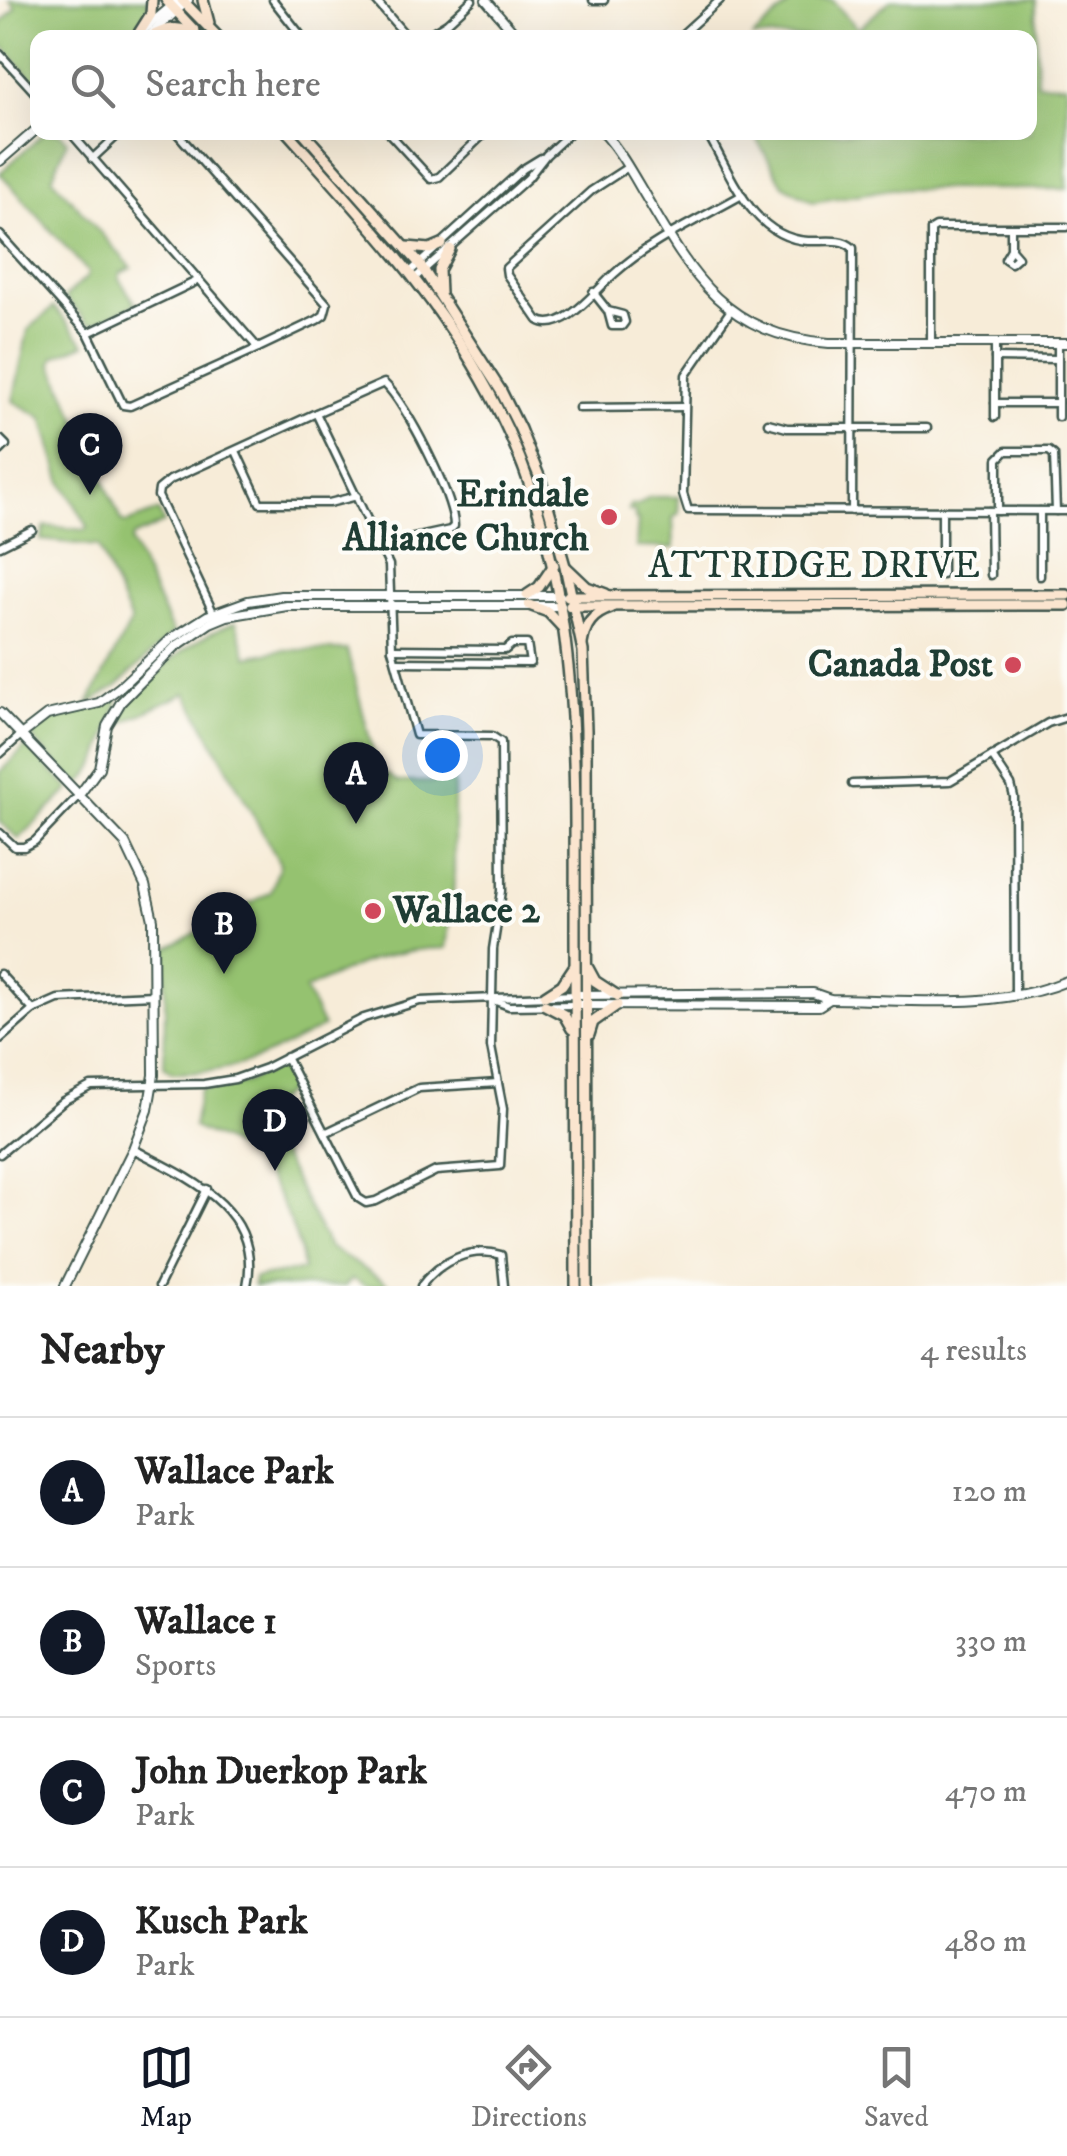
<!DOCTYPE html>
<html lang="en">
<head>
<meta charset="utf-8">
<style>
  body { margin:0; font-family:"IM FELL DW Pica",serif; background:#f6f6f6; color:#222 }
  .you { position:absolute; left:442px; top:755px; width:35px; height:35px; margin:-25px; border:8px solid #fff; border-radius:50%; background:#1a73e8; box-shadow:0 0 0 15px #1a73e833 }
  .badge { display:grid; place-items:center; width:65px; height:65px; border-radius:50%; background:#111827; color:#fff; font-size:32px; font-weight:700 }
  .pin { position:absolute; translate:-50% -82px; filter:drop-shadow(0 2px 5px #0008) }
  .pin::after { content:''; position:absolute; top:52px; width:35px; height:30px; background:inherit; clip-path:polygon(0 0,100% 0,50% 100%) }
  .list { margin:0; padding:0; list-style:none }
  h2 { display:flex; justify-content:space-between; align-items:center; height:130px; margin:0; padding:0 40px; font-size:42px }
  h2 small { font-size:32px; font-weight:400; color:#767676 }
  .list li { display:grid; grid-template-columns:65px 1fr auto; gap:30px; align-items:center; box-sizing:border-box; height:150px; padding:0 40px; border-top:2px solid #e0e0e0 }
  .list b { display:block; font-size:38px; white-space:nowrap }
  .list p { margin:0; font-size:32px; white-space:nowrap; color:#767676 }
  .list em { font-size:32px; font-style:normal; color:#767676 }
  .icon { flex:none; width:55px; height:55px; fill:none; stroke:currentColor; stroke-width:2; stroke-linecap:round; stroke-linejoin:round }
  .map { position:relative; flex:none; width:1067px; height:1286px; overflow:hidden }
  .search { position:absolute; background:#fff; box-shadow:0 10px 40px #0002; left:30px; right:30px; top:30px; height:110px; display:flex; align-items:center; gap:25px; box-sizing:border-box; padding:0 35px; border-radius:20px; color:#767676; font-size:38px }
  .sheet { height:730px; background:#fff }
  nav { display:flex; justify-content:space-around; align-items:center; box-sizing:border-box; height:140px; border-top:2px solid #e0e0e0; background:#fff; font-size:28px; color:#767676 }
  nav a { display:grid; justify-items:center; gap:5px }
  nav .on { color:#111827 }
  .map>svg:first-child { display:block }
  .park { fill:#95c270; stroke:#5a8052; stroke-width:2.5 }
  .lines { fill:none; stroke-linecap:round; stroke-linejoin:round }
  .minor-casing { stroke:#3f574d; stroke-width:11 }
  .tertiary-casing { stroke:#3f574d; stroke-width:12 }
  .secondary-casing { stroke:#3f574d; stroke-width:14 }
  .minor { stroke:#fff; stroke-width:6 }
  .tertiary { stroke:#fff; stroke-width:8 }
  .secondary { stroke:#fbe5cf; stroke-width:9 }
  .poi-dot { fill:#d1495b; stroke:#fdfcf7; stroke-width:4 }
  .labels { text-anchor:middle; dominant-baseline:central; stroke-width:8; stroke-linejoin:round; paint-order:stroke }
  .poi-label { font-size:38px; font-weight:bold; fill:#1f3d34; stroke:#fdfcf7; text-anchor:end }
  .street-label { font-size:38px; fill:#1f3d34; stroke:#fdfcf7 }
</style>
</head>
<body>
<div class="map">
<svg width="1067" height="1286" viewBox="0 0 1067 1286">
  <rect width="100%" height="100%" fill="#fdfcf7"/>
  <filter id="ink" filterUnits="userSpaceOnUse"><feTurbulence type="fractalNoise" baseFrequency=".01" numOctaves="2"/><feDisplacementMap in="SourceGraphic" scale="20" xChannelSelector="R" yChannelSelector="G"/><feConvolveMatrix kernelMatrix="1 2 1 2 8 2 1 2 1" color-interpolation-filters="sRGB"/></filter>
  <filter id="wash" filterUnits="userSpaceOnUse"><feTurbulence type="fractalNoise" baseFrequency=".0048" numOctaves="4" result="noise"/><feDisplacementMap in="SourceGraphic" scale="40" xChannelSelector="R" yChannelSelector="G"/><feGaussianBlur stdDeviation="2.25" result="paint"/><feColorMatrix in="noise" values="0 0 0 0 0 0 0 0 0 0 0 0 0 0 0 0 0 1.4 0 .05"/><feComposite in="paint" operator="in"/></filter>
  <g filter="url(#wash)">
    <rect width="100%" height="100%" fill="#f7ecd8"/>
    <g class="park">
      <path d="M 9,0 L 148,0 C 150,17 137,27 125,37 L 38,38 L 37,84 L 0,43 L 0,24 L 16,8 Z"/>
      <path d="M 785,0 L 832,0 L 858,29 L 891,0 L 1036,0 L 1037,83 L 1067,84 L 1067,189 L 892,189 L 813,202 L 783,185 L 753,133 L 1030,132 L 1030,38 L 753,37 L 789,5 Z"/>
      <path d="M 44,133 L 60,133 L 67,141 L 52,178 L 132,268 L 120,273 L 119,279 L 136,304 L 93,324 L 88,323 L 65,297 L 87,277 L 88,272 L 0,173 Z"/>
      <path d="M 54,307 L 85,344 L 54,357 L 52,363 L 122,522 L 127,523 L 158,511 L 164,523 L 133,537 L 131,542 L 173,633 L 116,687 L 88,704 L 131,622 L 98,546 L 41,540 L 45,526 L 86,530 L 88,527 L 61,480 L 43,418 L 13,401 L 28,330 Z"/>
      <path d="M 650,497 L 678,497 L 679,513 L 673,518 L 674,548 L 636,547 L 638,520 L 635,519 L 635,511 L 629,511 L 630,506 L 638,505 Z"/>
      <path d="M 236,622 L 247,657 L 282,650 L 347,650 L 377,767 L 398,782 L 454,782 L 454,884 L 446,948 C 392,948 351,966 305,990 L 323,1027 C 270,1054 234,1075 172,1073 L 164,1066 L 166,949 L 271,892 L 280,864 L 186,693 L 120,724 L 119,721 C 136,681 196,636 236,622 Z"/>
      <path d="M 113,697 L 118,702 L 97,764 L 83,782 L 75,782 L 34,740 L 32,733 C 53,710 86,714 113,697 Z"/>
      <path d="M 26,746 L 70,789 L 19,839 L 0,822 L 0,772 Z"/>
      <path d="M 278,1067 L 284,1069 L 293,1087 L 260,1114 L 329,1247 L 387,1283 L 383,1286 L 366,1286 L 352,1279 L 345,1286 L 253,1286 L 254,1278 L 303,1270 C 299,1232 273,1176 243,1152 C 229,1142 209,1135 193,1127 L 200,1090 L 244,1083 Z"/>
    </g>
  </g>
  <g filter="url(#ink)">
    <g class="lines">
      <g class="minor-casing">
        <g id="minor">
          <path d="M 273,0 L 303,38"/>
          <path d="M 375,0 L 408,38"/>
          <path d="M 593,0 L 604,0"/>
          <path d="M 423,38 L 447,23 L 472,0"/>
          <path d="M 678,38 L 720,0"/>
          <path d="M 0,54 L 38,96"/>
          <path d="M 176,132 L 327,304 L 324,315 L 317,320 L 258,348"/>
          <path d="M 388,132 L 431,179 L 439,177 L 486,132"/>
          <path d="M 698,132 L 710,138 L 710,132"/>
          <path d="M 710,138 C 733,179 754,238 808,241 C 824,242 841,237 853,248 L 852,511"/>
          <path d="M 92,159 L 121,132"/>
          <path d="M 628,167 L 591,191 L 506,268 L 507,275 L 538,320 C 562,335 596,290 614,274 C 650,241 700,219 742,195"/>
          <path d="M 0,235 L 88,333 L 123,405 L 130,406 L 258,348 L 70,132"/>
          <path d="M 1011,249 L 1018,257 L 1011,263 L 1005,259 L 1011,249 L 1011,228"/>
          <path d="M 411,271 L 523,169 L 541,158"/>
          <path d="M 416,277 L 528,178 L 546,155 L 571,132"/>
          <path d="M 593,292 L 608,311 L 612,326 L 622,326 L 625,322 L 623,315 L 608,311"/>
          <path d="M 731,310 L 686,375 L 683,494 L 688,510 L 1067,511"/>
          <path d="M 88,333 L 199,280"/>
          <path d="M 931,343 L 931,230 L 936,227 L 1067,227"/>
          <path d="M 995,343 L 995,417"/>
          <path d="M 995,358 L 1058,359"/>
          <path d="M 995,403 L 1058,403"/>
          <path d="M 579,408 L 683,407"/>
          <path d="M 316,413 L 384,383 C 406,403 454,497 454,526 L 450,530 L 381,545"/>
          <path d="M 1058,417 L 1058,343"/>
          <path d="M 768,423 L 787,428 L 927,428"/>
          <path d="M 0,439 L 6,445 L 0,451"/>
          <path d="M 236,451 L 260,503 L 329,503 L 357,496"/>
          <path d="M 942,511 L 942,575"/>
          <path d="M 990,511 L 991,575"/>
          <path d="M 998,511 L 998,459 L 1006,451 L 1049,451 L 1054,455 L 1056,511"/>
          <path d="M 1040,511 L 1040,576"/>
          <path d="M 0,546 L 32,530"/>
          <path d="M 214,614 L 158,496 L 159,489 L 170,480 L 316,413 L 389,565 L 392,649 L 416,735 L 492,736 L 501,742 L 502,891 L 493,949 L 491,1047 L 503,1109 L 500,1166 L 436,1171 L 376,1201 L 366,1203 L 358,1198 L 286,1057"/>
          <path d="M 392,649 L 505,650 L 512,644 L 527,644 L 530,663 L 396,662"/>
          <path d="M 0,754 L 21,735"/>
          <path d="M 992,756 L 1011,785 L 1014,797 L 1015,995"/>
          <path d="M 852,784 L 950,781 L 1048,723 L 1067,717"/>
          <path d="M 0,833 L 15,847 L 24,847 L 35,841 L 80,794"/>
          <path d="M 0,974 L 33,1010"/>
          <path d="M 493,1000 L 509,1006 L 575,1005"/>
          <path d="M 0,1039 L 33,1010 L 58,999 L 154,995"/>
          <path d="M 325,1133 L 419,1088 L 498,1083"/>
          <path d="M 133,1149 C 189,1178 263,1209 247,1286"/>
          <path d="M 0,1154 L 63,1101 L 91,1086 L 204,1084 L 235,1079 L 266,1068 L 364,1018 L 420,1001 L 575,995"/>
          <path d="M 159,1286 L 207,1189"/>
          <path d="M 421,1286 C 440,1261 471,1246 501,1255 L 504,1286"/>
        </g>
      </g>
      <g class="tertiary-casing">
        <g id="tertiary">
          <path d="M 486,0 L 519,38"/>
          <path d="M 151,34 L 188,0"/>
          <path d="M 134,38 L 179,0"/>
          <path d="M 603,132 C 620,151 633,175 646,197 C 693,278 726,335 829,343 L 1067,343"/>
          <path d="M 0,161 L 38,128"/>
          <path d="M 0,713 L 125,843 L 145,885 L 153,920 L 154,1075 L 148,1110 L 133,1149 L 65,1286"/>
          <path d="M 21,735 L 47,715 L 99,703 L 120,687 L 171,639 L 207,616 L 248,601 L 281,596 L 560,596"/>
          <path d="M 80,794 L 99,768 L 107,726 L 121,702 L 175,647 L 210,623 L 227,616 L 287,606 L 561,606"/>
          <path d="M 575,995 L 813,993 L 830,999 C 907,999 994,1011 1067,981"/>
          <path d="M 576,1005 L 819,1006 L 830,999"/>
        </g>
      </g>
      <g class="secondary-casing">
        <g id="secondary">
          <path d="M 166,0 L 195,31"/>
          <path d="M 182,0 L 219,38"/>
          <path d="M 203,0 L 209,23"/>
          <path d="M 139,33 L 151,14 L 152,0"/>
          <path d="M 148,38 C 168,27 180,24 200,38"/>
          <path d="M 287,132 C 364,218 435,292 490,394 C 583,567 575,749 575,939 C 575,1055 576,1170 576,1286"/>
          <path d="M 303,132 L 419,263 L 501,391 L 520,429 L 541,481 L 565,566 L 583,651 L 586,730 L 587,1286"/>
          <path d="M 407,247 L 430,249 L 442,244"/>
          <path d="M 440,294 L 439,270 L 450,249"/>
          <path d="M 566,567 L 587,587 L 606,594"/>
          <path d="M 527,595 L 539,587 L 554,565"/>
          <path d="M 568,596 L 1067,595"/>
          <path d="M 529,605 L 548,612 L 563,628"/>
          <path d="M 570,606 L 1067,605"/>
          <path d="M 582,644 C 585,625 592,614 611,608"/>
          <path d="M 588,968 L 595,981 L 618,996"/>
          <path d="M 545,996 L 562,985 L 574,967"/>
          <path d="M 545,1005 L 564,1015 L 572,1029"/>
          <path d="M 589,1035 L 593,1022 L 617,1005"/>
        </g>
      </g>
      <use href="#minor" class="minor"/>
      <use href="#tertiary" class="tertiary"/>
      <use href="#secondary" class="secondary"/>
    </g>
  </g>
  <g class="poi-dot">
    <circle cx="609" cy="517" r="10"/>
    <circle cx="1013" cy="665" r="10"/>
    <circle cx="373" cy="911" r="10"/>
  </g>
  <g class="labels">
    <g class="poi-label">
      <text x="589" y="495">Erindale<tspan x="589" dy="44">Alliance Church</tspan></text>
      <text x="993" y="665">Canada Post</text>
      <text x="393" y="911" text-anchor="start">Wallace 2</text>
    </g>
    <g class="street-label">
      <text x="814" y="566">ATTRIDGE DRIVE</text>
    </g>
  </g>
</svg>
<div class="you"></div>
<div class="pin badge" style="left:356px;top:824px">A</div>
<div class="pin badge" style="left:224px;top:974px">B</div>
<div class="pin badge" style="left:90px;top:495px">C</div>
<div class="pin badge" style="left:275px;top:1171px">D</div>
<div class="search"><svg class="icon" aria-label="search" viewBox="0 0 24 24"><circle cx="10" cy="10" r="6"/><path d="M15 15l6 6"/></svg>Search here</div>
</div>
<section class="sheet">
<h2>Nearby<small>4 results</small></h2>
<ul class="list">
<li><span class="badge">A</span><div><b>Wallace Park</b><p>Park</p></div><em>120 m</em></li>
<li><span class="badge">B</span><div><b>Wallace 1</b><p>Sports</p></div><em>330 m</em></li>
<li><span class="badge">C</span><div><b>John Duerkop Park</b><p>Park</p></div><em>470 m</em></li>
<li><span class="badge">D</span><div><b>Kusch Park</b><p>Park</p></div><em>480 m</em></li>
</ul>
</section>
<nav>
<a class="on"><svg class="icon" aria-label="map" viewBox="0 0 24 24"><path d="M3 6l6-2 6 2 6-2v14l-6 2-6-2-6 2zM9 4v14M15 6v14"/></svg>Map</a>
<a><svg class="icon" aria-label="directions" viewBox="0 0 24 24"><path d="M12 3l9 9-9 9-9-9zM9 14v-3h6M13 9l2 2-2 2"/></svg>Directions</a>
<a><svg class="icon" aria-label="saved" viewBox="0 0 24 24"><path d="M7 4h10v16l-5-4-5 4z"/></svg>Saved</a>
</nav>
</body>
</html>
